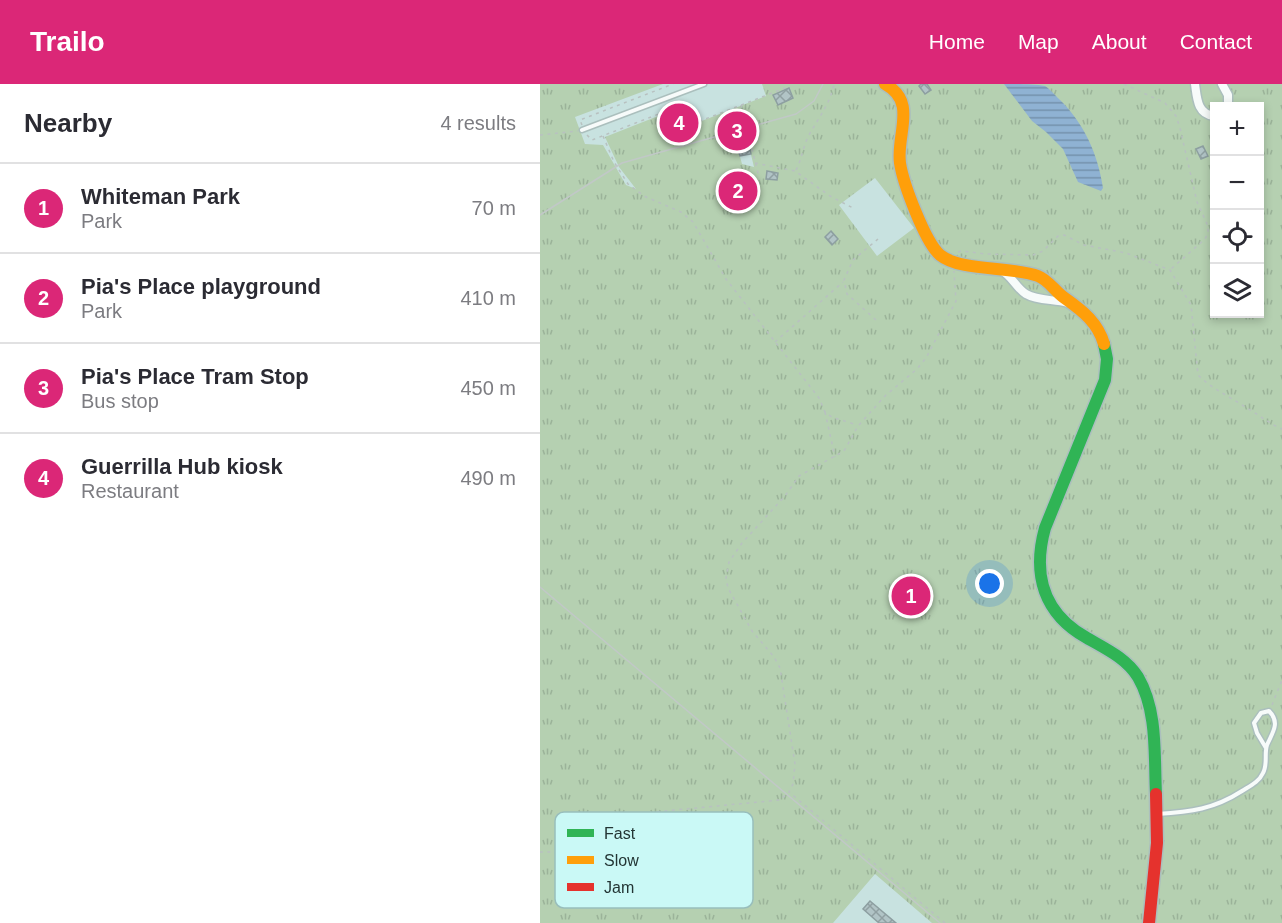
<!DOCTYPE html>
<html lang="en">
<head>
<meta charset="utf-8">
<style>
  body { margin:0; font-family:Helvetica,sans-serif; background:#f7f7f7; color:#2b2b33 }
  .controls { position:absolute; right:18px; top:18px; display:grid; overflow:hidden; border-radius:0px; box-shadow:0 3px 9px #0003 }
  .controls button { width:54px; height:54px; display:grid; place-items:center; padding:0; border:0; border-bottom:2px solid #e1e1e2; background:#fff; color:#2b2b33; font:30px sans-serif }
  .you { position:absolute; left:450px; top:500px; width:21px; height:21px; margin:-15px; border:4px solid #fff; border-radius:50%; background:#1a73e8; box-shadow:0 0 0 9px #1a73e833 }
  .badge { display:grid; place-items:center; width:39px; height:39px; border-radius:50%; background:#db2777; color:#fff; font-size:20px; font-weight:700 }
  .pin { position:absolute; translate:-50% -50%; border:3px solid #fff; box-shadow:0 2px 6px #0006 }
  .list { margin:0; padding:0; list-style:none }
  h2 { display:flex; justify-content:space-between; align-items:center; height:78px; margin:0; padding:0 24px; font-size:26px }
  h2 small { font-size:20px; font-weight:400; color:#7c7c81 }
  .list li { display:grid; grid-template-columns:39px 1fr auto; gap:18px; align-items:center; box-sizing:border-box; height:90px; padding:0 24px; border-top:2px solid #e1e1e2 }
  .list b { display:block; font-size:22px; white-space:nowrap }
  .list p { margin:0; font-size:20px; white-space:nowrap; color:#7c7c81 }
  .list em { font-size:20px; font-style:normal; color:#7c7c81 }
  .icon { flex:none; width:33px; height:33px; fill:none; stroke:currentColor; stroke-width:2; stroke-linecap:round; stroke-linejoin:round }
  .map { position:relative; flex:none; width:742px; height:839px; overflow:hidden }
  header { display:flex; align-items:center; gap:36px; box-sizing:border-box; height:84px; padding:0 30px; background:#db2777; color:#fff }
  header strong { font-size:28px }
  nav { display:flex; gap:33px; margin-inline-start:auto; font-size:21px }
  main { display:flex }
  aside { flex:1; background:#fff }
  .map>svg:first-child { display:block }
  .grass { fill:url(#grass-tufts); fill-rule:evenodd }
  .water { fill:url(#water-rules) }
  .building { fill:url(#building-cross-hatch); stroke:#8d9fa1; stroke-width:1.5 }
  .lines { fill:none; stroke-linecap:round; stroke-linejoin:round }
  .lane-casing { stroke:#abbfbd; stroke-width:7 }
  .street-casing { stroke:#abbfbd; stroke-width:11 }
  .fast-casing { stroke:#abbfbd; stroke-width:15 }
  .slow-casing { stroke:#abbfbd; stroke-width:15 }
  .jam-casing { stroke:#abbfbd; stroke-width:15 }
  .path { stroke:#b8c1c0; stroke-width:1.5; stroke-dasharray:3 4.5; stroke-linecap:butt }
  .lane { stroke:#f7fbfa; stroke-width:4 }
  .street { stroke:#f7fbfa; stroke-width:8 }
  .fast { stroke:#30b455; stroke-width:12 }
  .slow { stroke:#ff9f0a; stroke-width:12 }
  .jam { stroke:#e5322d; stroke-width:12 }
  .tram { stroke:#c1c8c7; stroke-width:1.5 }
  .key { fill:#caf9f6; stroke:#98bebc; stroke-width:1.5 }
  .key-label { font-size:16px; fill:#233534 }
</style>
</head>
<body>
<header>
<strong>Trailo</strong>
<nav><a>Home</a><a>Map</a><a>About</a><a>Contact</a></nav>
</header>
<main>
<aside>
<h2>Nearby<small>4 results</small></h2>
<ul class="list">
<li><span class="badge">1</span><div><b>Whiteman Park</b><p>Park</p></div><em>70 m</em></li>
<li><span class="badge">2</span><div><b>Pia's Place playground</b><p>Park</p></div><em>410 m</em></li>
<li><span class="badge">3</span><div><b>Pia's Place Tram Stop</b><p>Bus stop</p></div><em>450 m</em></li>
<li><span class="badge">4</span><div><b>Guerrilla Hub kiosk</b><p>Restaurant</p></div><em>490 m</em></li>
</ul>
</aside>
<div class="map">
<svg width="742" height="839" viewBox="0 0 742 839">
  <defs>
    <pattern id="grass-tufts" width="24" height="20" patternUnits="userSpaceOnUse" patternTransform="scale(1.5)"><rect width="24" height="20" fill="#b5d0b1"/><path d="M3 7l-1-3M5 7V3M7 7l1-3M15 17l-1-3M17 17v-4M19 17l1-3" fill="none" stroke="#9bb399"/></pattern>
    <pattern id="water-rules" width="6" height="5" patternUnits="userSpaceOnUse" patternTransform="scale(1.5)"><rect width="6" height="5" fill="#8fb2d3"/><path d="M0 2.5h6" fill="none" stroke="#7492ac"/></pattern>
    <pattern id="building-cross-hatch" width="8" height="8" patternUnits="userSpaceOnUse" patternTransform="scale(1.5)"><rect width="8" height="8" fill="#b1c4c6"/><path d="M0 0l8 8M0 8l8-8" fill="none" stroke="#90a0a2"/></pattern>
  </defs>
  <rect width="100%" height="100%" fill="#c8e2e0"/>
  <path class="grass" d="M 0,0 L 123,0 L 35,33 L 45,60 L 63,61 L 86,101 L 96,105 L 79,83 L 65,53 L 146,21 L 154,40 L 226,12 L 222,0 L 742,0 L 742,839 L 392,839 L 335,790 L 293,839 L 0,839 ZM 674,22 L 720,22 L 720,230 L 674,230 ZM 205,46 L 214,83 L 202,80 L 195,54 L 181,57 L 180,53 ZM 335,94 L 374,144 L 337,172 L 299,121 Z"/>
  <path class="water" d="M 464,0 C 476,0 494,0 505,2 C 510,5 515,11 519,15 C 544,39 558,70 563,104 L 561,107 L 538,98 L 523,65 L 506,48 L 492,37 Z"/>
  <g class="building">
    <path d="M 381,0 L 387,0 L 391,6 L 385,10 L 379,2 Z"/>
    <path d="M 249,4 L 253,14 L 238,21 L 233,11 Z"/>
    <path d="M 144,32 L 147,40 L 134,46 L 131,37 Z"/>
    <path d="M 207,51 L 211,70 L 200,72 L 195,54 Z"/>
    <path d="M 663,62 L 668,72 L 661,75 L 656,65 Z"/>
    <path d="M 227,87 L 238,89 L 237,96 L 226,95 Z"/>
    <path d="M 291,147 L 298,155 L 292,161 L 285,153 Z"/>
    <path d="M 330,817 L 356,839 L 339,839 L 323,825 Z"/>
  </g>
  <g class="lines">
    <g class="lane-casing">
      <g id="lane">
        <path d="M 42,46 L 164,0"/>
        <path d="M 617,730 C 651,728 674,725 702,707 C 710,702 719,698 723,689 C 728,680 724,670 727,661 C 732,649 741,639 729,627 L 721,629 L 714,639 L 717,649 L 726,664"/>
      </g>
    </g>
    <g class="street-casing">
      <g id="street">
        <path d="M 655,0 C 657,14 657,30 674,32"/>
        <path d="M 682,0 L 688,11 L 688,22"/>
        <path d="M 462,187 C 472,192 476,204 486,210 C 498,217 514,215 528,219"/>
      </g>
    </g>
    <g class="fast-casing">
      <path id="fast" d="M 564,260 L 567,275 L 565,296 L 505,444 C 492,491 504,530 547,554 C 566,565 586,574 598,593 C 618,627 614,672 616,710"/>
    </g>
    <g class="slow-casing">
      <path id="slow" d="M 345,0 C 378,18 356,50 360,79 C 363,99 385,158 400,171 C 421,188 472,182 498,192 C 509,196 516,209 526,215 C 543,227 558,239 564,260"/>
    </g>
    <g class="jam-casing">
      <path id="jam" d="M 609,839 L 617,759 L 616,710"/>
    </g>
    <g class="path">
      <path d="M 584,0 L 625,19 L 636,32 L 640,44 L 657,118 L 668,142 L 668,149 L 665,155 L 631,185"/>
      <path d="M 201,21 L 219,93"/>
      <path d="M 42,41 L 40,36 L 133,0"/>
      <path d="M 0,51 L 38,47"/>
      <path d="M 47,51 L 52,56 L 147,19 L 155,39 L 245,4"/>
      <path d="M 63,52 L 74,78 L 88,100 L 104,112 L 141,128 L 153,138 L 186,195 L 279,314 C 281,318 283,324 285,328 C 292,336 308,336 317,342"/>
      <path d="M 215,79 L 255,87 L 290,112 L 313,124"/>
      <path d="M 256,86 C 262,75 263,62 269,51 C 279,33 290,20 294,0"/>
      <path d="M 418,168 L 422,167 L 446,170 L 493,171 L 503,167 L 518,152 L 524,151 L 544,161 L 586,169 L 630,186 L 651,221 L 658,291 C 672,305 689,312 705,323 C 718,330 728,339 742,345"/>
      <path d="M 336,236 L 307,210 L 304,196 L 313,176 L 338,155"/>
      <path d="M 235,258 L 303,198"/>
      <path d="M 285,328 L 295,373"/>
      <path d="M 732,621 L 742,596"/>
      <path d="M 0,768 C 21,768 47,770 66,759 C 83,750 96,735 114,728 L 240,716 L 249,708"/>
      <path d="M 405,839 L 249,708 L 253,700 L 255,680 L 240,584 L 234,573 L 212,547 L 188,504 L 186,494 L 189,478 L 202,459 L 245,412 L 259,392 L 304,367 L 318,342 L 345,312 L 377,285 L 386,274 L 416,217 L 414,187"/>
    </g>
    <use href="#lane" class="lane"/>
    <use href="#street" class="street"/>
    <use href="#fast" class="fast"/>
    <use href="#slow" class="slow"/>
    <use href="#jam" class="jam"/>
    <g class="tram">
      <path d="M 0,131 L 82,79 L 256,30 L 274,17 L 283,0"/>
      <path d="M 0,503 L 400,839"/>
    </g>
  </g>
  <rect x="15" y="728" width="198" height="96" rx="9" class="key"/>
  <rect x="27" y="745" width="27" height="8" fill="#30b455"/>
  <rect x="27" y="772" width="27" height="8" fill="#ff9f0a"/>
  <rect x="27" y="799" width="27" height="8" fill="#e5322d"/>
  <g class="key-label">
    <text x="64" y="755">Fast</text>
    <text x="64" y="782">Slow</text>
    <text x="64" y="809">Jam</text>
  </g>
</svg>
<div class="controls">
<button>+</button>
<button>−</button>
<button><svg class="icon" aria-label="locate" viewBox="0 0 24 24"><circle cx="12" cy="12" r="6"/><path d="M12 2v4M12 18v4M2 12h4M18 12h4"/></svg></button>
<button><svg class="icon" aria-label="layers" viewBox="0 0 24 24"><path d="M12 4l9 5-9 5-9-5zM3 14l9 5 9-5"/></svg></button>
</div>
<div class="you"></div>
<div class="pin badge" style="left:371px;top:512px">1</div>
<div class="pin badge" style="left:198px;top:107px">2</div>
<div class="pin badge" style="left:197px;top:47px">3</div>
<div class="pin badge" style="left:139px;top:39px">4</div>
</div>
</main>
</body>
</html>
